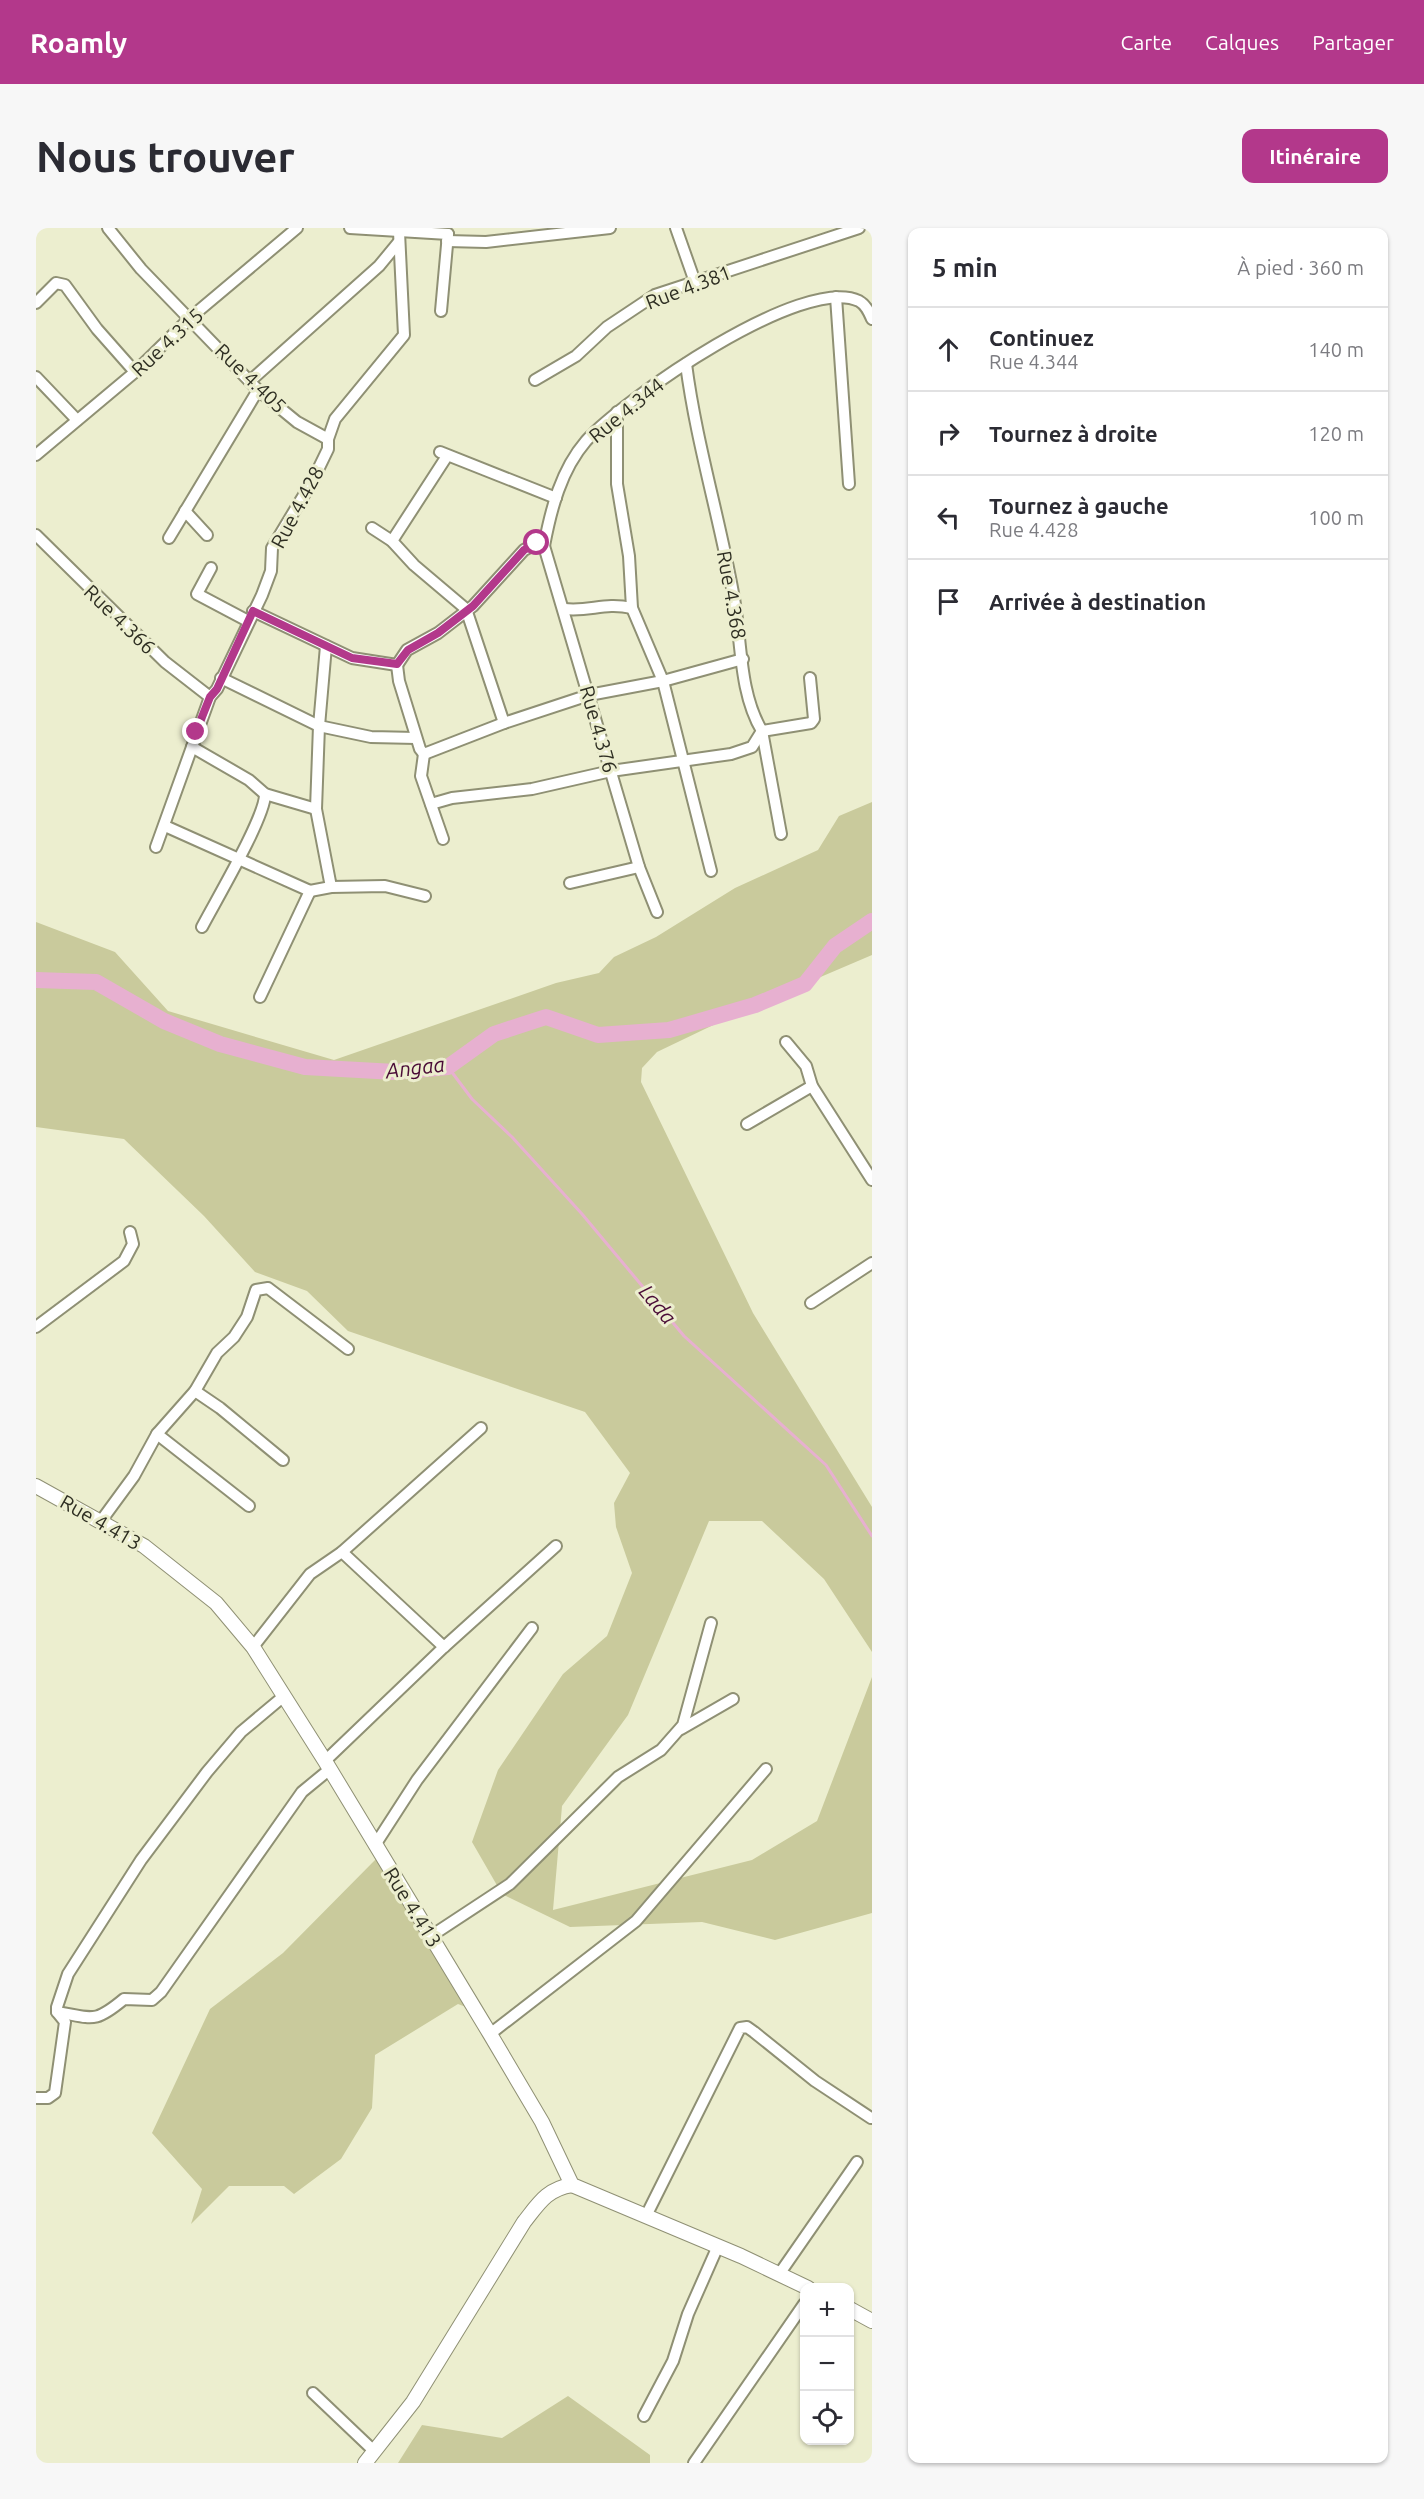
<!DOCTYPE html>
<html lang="fr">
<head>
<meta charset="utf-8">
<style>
  body { margin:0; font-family:Ubuntu,sans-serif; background:#f7f7f7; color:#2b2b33 }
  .controls { position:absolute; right:18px; bottom:18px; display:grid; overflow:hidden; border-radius:12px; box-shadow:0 2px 4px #0004 }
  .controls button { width:54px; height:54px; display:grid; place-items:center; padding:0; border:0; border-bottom:2px solid #e1e1e2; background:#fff; color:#2b2b33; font:30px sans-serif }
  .stop { position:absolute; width:18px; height:18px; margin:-14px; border:4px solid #b3388b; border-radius:50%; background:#fff }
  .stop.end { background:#b3388b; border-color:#fff; box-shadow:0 2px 6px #0008 }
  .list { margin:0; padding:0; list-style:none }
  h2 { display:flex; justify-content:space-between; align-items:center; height:78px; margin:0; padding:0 24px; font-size:26px }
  h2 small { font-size:20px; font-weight:400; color:#7c7c81 }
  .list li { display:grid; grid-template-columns:39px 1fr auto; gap:18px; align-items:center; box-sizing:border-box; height:84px; padding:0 24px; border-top:2px solid #e1e1e2 }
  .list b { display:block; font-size:22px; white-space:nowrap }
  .list p { margin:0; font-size:20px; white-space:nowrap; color:#7c7c81 }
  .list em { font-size:20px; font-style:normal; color:#7c7c81 }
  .icon { flex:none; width:33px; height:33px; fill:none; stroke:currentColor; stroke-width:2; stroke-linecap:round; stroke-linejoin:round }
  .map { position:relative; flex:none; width:836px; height:2235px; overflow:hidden; border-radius:12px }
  header { display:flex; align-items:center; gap:36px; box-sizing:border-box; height:84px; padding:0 30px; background:#b3388b; color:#fff }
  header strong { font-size:28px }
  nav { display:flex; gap:33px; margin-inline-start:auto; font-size:21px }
  .intro { display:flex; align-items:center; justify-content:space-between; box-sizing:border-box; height:144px; padding:0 36px }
  h1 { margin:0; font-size:42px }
  .button { padding:15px 27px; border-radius:12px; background:#b3388b; color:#fff; font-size:21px; font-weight:700 }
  main { display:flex; gap:36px; padding:0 36px }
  aside { flex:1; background:#fff; border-radius:12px; box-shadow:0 2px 4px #0004 }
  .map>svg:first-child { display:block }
  .green { fill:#c9ca9c }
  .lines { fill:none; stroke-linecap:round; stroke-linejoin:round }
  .stream { stroke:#e7b0d0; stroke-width:3 }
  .river { stroke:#e7b0d0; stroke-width:16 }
  .minor-casing { stroke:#8f9074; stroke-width:14 }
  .tertiary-casing { stroke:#8f9074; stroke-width:16 }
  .minor { stroke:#fff; stroke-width:10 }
  .tertiary { stroke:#fff; stroke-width:14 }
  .route { stroke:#b3388b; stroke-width:8 }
  .labels { text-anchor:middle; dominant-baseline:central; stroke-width:6; stroke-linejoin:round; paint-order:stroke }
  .street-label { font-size:20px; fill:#2e2e22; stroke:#eceecf }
  .water-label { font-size:21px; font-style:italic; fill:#4a0c37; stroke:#eceecf }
</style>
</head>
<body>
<header>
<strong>Roamly</strong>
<nav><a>Carte</a><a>Calques</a><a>Partager</a></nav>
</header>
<div class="intro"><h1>Nous trouver</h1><a class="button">Itinéraire</a></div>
<main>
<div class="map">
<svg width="836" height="2235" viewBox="0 0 836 2235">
  <rect width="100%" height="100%" fill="#eceecf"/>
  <g class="green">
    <path d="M 836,574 L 836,727 L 719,777 L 621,824 L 606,840 L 605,854 L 717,1085 L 836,1279 L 836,1424 L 788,1351 L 726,1293 L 673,1293 L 592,1487 L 526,1578 L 517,1682 L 716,1632 L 781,1593 L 836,1449 L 836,1685 L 739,1712 L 666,1694 L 534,1699 L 466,1666 L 436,1614 L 462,1542 L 527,1446 L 571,1408 L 596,1345 L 580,1299 L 578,1275 L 594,1245 L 549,1184 L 312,1103 L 271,1063 L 219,1044 L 168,988 L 88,911 L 0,899 L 0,694 L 79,724 L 132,783 L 298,832 L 520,755 L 563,745 L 578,729 L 620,709 L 699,660 L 782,622 L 803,588 Z"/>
    <path d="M 340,1631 L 438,1782 L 422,1776 L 339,1827 L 336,1880 L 305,1931 L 258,1966 L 248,1958 L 193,1958 L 155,1996 L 166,1961 L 116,1905 L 174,1781 L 247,1725 Z"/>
    <path d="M 532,2168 L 614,2227 L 614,2235 L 362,2235 L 386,2197 L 466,2210 Z"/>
  </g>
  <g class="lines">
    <path class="stream" d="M 412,839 L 436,871 L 476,909 L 546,986 L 648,1108 L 790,1237 L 836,1308"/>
    <path class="river" d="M 0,752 L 60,754 L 128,793 L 184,816 L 269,839 L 359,844 L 412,839 L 458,806 L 510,789 L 562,807 L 633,802 L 719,777 L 769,756 L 799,718 L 836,693"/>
    <g class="minor-casing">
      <g id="minor">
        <path d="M 72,0 L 105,41 L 222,162 L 261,194 L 292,211"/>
        <path d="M 314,0 L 412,6"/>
        <path d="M 640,0 L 659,54"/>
        <path d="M 411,13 L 450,14 L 574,0"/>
        <path d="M 800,69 L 813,256"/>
        <path d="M 0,75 L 20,55 L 29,57 L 61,101 L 99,144"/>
        <path d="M 405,83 L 412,6"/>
        <path d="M 650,136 C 660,213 683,288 697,365 C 706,409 702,463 726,503 L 775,495 L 778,491 L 774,450"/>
        <path d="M 0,149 L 41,192"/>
        <path d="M 499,152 L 540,128 L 571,99 L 619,67 L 823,0"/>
        <path d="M 214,153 L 343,38 L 362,15"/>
        <path d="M 581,184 L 581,256 L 593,328 L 596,380 L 627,453 L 675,643"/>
        <path d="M 404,224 L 520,270"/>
        <path d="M 0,227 L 99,144 L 154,90 L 261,0"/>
        <path d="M 149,283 L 171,307"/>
        <path d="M 336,300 L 356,313 L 378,337 L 430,381 L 468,495"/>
        <path d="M 0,307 L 129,434 L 174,469"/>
        <path d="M 133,310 L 222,162"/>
        <path d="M 356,313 L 411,228"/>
        <path d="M 508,318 L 603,639 L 621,684"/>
        <path d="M 175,340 L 161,366 L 212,393"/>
        <path d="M 528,381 C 555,384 567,374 596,380"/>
        <path d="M 217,383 L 316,430 L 361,437"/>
        <path d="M 290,418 L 283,498 L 280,581 L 295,659 L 349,658 L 389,668"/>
        <path d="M 361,437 L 371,422 L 402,405 L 437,378 L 488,322 L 501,315 L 508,318 C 515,281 525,242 550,213 C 588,171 767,46 823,73 C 830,77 833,84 836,91"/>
        <path d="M 361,437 L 363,453 L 384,521 L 388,526"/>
        <path d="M 185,450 L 283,498 L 335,509 L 380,510"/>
        <path d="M 726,503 L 745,606"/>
        <path d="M 156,519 L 213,552 L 229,566 L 280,581"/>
        <path d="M 388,526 L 468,495 L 553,467 L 627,453 L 707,431"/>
        <path d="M 388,526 L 385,548 L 407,611"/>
        <path d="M 395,576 L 416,570 L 496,561 L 575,543 L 695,526 L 716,519 L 726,503"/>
        <path d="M 129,598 L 274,663 L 295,659"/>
        <path d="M 120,619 L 174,469 L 181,461 L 226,367 L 235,343 L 236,320 L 277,252 L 292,221 L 292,211 L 299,191 L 368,107 L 363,4"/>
        <path d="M 534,655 L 603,639"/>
        <path d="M 166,699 C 179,674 230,588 229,566"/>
        <path d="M 224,769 L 274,663"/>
        <path d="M 750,814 L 770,838 L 776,858 L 836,952"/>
        <path d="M 711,896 L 776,858"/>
        <path d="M 775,1075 L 836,1035"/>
        <path d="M 0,1099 L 88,1033 L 97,1016 L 94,1004"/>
        <path d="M 159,1163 L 184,1180 L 247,1232"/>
        <path d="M 121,1206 L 213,1278"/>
        <path d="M 65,1293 L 98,1248 L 121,1206 L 159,1163 L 181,1125 L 198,1109 L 211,1089 L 220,1062 L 232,1060 L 312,1121"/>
        <path d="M 306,1324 L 408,1419"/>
        <path d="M 217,1419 L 274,1346 L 306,1324 L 445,1200"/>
        <path d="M 645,1501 L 697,1471"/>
        <path d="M 289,1533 L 408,1419 L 520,1318"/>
        <path d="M 339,1617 L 381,1552 L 496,1400"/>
        <path d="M 395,1708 L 474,1656 L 582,1549 L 625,1522 L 647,1497 L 675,1395"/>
        <path d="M 21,1784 C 57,1790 58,1796 88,1771 L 116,1772 L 125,1764 L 266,1564 L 294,1541"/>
        <path d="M 454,1806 L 600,1693 L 730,1541"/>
        <path d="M 0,1870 L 12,1870 L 19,1865 L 29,1794 L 21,1784 L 21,1779 L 32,1746 L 105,1632 L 171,1544 L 205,1504 L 248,1468"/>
        <path d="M 610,1988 L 704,1800 L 711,1799 L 718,1804 L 779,1853 L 835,1890"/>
        <path d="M 744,2045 L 821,1934"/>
        <path d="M 277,2165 L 338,2223"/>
        <path d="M 608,2188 L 637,2133 L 652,2086 L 682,2018"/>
        <path d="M 658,2235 L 768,2076"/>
      </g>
    </g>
    <g class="tertiary-casing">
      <g id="tertiary">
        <path d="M 0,1258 L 108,1318 L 180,1375 L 217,1419 L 289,1533 L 454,1806 L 506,1894 L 536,1957 L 705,2028 L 772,2060"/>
        <path d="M 814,2081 L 836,2093"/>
        <path d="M 329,2235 L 377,2174 L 488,1994 C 503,1975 511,1961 536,1957"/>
      </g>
    </g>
    <use href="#minor" class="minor"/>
    <use href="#tertiary" class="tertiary"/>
  </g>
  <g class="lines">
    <path class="route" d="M 160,504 L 174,469 L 181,461 L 217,383 L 316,430 L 361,436 L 372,422 L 402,405 L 437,378 L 488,322 L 501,315"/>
  </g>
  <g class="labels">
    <g class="street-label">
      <text transform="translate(652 59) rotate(-21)">Rue 4.381</text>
      <text transform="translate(131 114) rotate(-43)">Rue 4.315</text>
      <text transform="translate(215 150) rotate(44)">Rue 4.405</text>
      <text transform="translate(590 182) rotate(-39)">Rue 4.344</text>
      <text transform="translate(261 279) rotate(-62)">Rue 4.428</text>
      <text transform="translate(696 367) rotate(80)">Rue 4.368</text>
      <text transform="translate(84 391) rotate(44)">Rue 4.366</text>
      <text transform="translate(563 501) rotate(74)">Rue 4.376</text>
      <text transform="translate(65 1294) rotate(30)">Rue 4.413</text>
      <text transform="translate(377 1679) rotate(58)">Rue 4.413</text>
    </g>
    <g class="water-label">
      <text transform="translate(379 839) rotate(-7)">Angaa</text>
      <text transform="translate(622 1076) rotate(50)">Lada</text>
    </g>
  </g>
</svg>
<div class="controls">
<button>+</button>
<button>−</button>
<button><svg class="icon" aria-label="locate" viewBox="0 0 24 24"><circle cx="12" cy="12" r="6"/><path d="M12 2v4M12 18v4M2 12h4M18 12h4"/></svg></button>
</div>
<div class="stop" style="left:501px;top:315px"></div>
<div class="stop end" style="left:160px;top:504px"></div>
</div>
<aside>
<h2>5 min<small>À pied · 360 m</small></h2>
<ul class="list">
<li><svg class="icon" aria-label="ahead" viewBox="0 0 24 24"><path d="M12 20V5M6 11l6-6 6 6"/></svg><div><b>Continuez</b><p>Rue 4.344</p></div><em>140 m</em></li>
<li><svg class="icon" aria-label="right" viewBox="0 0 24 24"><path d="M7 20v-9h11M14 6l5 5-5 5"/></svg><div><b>Tournez à droite</b></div><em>120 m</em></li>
<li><svg class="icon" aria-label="left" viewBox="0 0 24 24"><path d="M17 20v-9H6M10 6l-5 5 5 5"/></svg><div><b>Tournez à gauche</b><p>Rue 4.428</p></div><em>100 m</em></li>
<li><svg class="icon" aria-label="arrive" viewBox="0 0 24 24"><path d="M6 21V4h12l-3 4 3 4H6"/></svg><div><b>Arrivée à destination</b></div></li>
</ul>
</aside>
</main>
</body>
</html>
